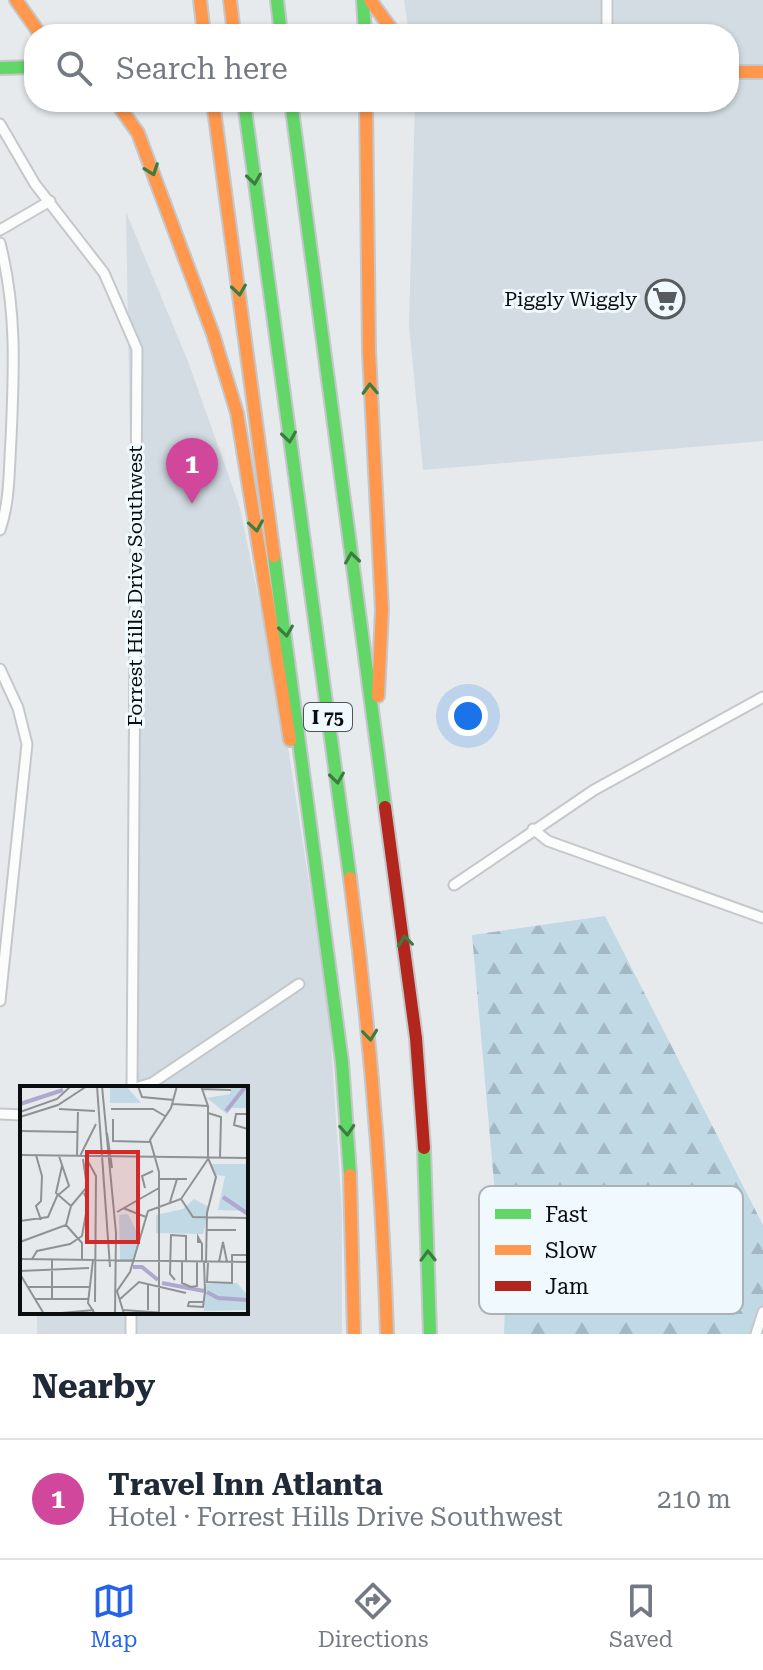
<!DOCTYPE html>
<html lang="en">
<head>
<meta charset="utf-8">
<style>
  body { margin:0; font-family:"Roboto Serif",serif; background:#f6f6f7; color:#1f2937 }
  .you { position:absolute; left:468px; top:716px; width:28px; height:28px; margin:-20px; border:6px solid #fff; border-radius:50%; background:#1a73e8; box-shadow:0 0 0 12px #1a73e833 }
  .badge { display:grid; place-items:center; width:52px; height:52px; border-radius:50%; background:#2563eb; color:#fff; font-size:26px; font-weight:700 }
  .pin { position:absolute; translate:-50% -66px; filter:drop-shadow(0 2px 4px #0008) }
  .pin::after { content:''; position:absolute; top:42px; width:28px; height:24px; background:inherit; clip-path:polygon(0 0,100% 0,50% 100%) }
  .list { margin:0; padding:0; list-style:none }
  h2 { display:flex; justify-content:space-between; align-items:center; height:104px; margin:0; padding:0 32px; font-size:34px }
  h2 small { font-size:26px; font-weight:400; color:#747a83 }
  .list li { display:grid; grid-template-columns:52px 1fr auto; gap:24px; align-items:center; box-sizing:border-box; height:120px; padding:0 32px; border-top:2px solid #e0e1e3 }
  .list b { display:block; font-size:30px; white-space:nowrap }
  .list p { margin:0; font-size:26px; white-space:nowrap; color:#747a83 }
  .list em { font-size:26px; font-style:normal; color:#747a83 }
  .icon { flex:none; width:44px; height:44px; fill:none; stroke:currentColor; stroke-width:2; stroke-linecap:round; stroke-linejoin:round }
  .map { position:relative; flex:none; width:763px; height:1334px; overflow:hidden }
  .search { position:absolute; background:#fff; box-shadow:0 2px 6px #0004; left:24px; right:24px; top:24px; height:88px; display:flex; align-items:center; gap:20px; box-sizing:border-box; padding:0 28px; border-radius:32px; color:#747a83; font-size:30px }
  .sheet { height:224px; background:#fff }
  nav { display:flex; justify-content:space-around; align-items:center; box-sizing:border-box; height:112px; border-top:2px solid #e0e1e3; background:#fff; font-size:22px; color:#747a83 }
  nav a { display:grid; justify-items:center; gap:4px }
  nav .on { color:#2563eb }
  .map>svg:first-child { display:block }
  .built { fill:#d2dce2 }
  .forest { fill:url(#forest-firs) }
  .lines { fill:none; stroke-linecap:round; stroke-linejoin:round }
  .street-casing { stroke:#c5c8ca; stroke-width:13 }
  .fast-casing { stroke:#c5c8ca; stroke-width:16 }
  .slow-casing { stroke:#c5c8ca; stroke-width:16 }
  .jam-casing { stroke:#c5c8ca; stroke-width:16 }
  .street { stroke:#fbfcfc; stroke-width:9 }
  .fast { stroke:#63d668; stroke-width:12 }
  .slow { stroke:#ff974d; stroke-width:12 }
  .jam { stroke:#b3261e; stroke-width:12 }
  .oneway { stroke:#3b7c40 }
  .labels { text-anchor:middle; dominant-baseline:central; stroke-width:6; stroke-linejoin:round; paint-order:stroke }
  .shield { fill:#f0f9fd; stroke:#505456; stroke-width:2 }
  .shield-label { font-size:18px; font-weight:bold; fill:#0b0e0f }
  .poi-label { font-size:20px; fill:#0b0e0f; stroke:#f0f9fd; text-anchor:end }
  .street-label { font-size:20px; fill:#0b0e0f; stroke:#f0f9fd }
  .inset-river { fill:none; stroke:#aea8ce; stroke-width:4 }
  .inset-road { fill:none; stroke:#8e9294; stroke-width:2 }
  .view { fill:#d62828; fill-opacity:0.15; stroke:#d62828; stroke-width:4 }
  .inset-edge { fill:none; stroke:#0b0e0f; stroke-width:4 }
  .key { fill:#f0f9fd; stroke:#abb2b6; stroke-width:2 }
  .key-label { font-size:22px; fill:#0b0e0f }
</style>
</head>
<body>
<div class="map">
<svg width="763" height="1334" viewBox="0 0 763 1334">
  <defs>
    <pattern id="forest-firs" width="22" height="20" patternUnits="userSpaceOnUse" patternTransform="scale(2)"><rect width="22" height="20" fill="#c1d8e5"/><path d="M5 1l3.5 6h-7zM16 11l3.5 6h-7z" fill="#a4b8c3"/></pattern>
  </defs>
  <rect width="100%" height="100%" fill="#e6eaed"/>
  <g class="built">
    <path d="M 404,0 L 763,0 L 763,441 L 423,470 L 409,325 L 415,102 L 729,102 L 729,34 L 409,34 Z"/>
    <path d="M 126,212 L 189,364 L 240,508 L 285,728 L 329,1011 L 342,1212 L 342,1334 L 37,1334 L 37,1312 L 246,1312 L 246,1088 L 128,1088 L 133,609 Z"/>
  </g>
  <path class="forest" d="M 605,916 L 763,1225 L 763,1312 L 755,1334 L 504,1334 L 505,1306 L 472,935 Z"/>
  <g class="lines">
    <g class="street-casing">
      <g id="street">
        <path d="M 607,34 L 607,0"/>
        <path d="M 0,124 L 35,184 L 104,273 L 137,349 L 132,1088"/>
        <path d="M 0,230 L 50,201"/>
        <path d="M 0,243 C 17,309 14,372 11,439 C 9,469 10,502 0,530"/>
        <path d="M 0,669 L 18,708 L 27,744 L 0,1001"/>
        <path d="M 533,829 L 548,841 L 763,918"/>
        <path d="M 454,885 L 594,790 L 763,697"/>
        <path d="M 135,1088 L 152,1083 L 299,984"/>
        <path d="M 0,1114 L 22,1115"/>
        <path d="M 131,1334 L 131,1312"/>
        <path d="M 756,1334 L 763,1312"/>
      </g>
    </g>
    <g class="fast-casing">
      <g id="fast">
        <path d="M 277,0 L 281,34"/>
        <path d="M 363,0 L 365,34"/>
        <path d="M 0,68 L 34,67"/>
        <path d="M 244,102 L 350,878"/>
        <path d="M 291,102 L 385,807"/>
        <path d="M 274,556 L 342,1062 L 350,1175"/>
        <path d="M 424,1148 L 430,1334"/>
      </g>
    </g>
    <g class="slow-casing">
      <g id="slow">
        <path d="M 16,0 L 40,34"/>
        <path d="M 200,0 L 204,34"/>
        <path d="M 230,0 L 234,34"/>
        <path d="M 370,0 L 395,34"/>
        <path d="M 729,72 L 763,72"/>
        <path d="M 116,102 L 138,133 L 213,334 L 237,413 L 290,740"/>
        <path d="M 213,102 L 274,556"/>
        <path d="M 366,102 L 369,352 L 382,610 L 378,696"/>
        <path d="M 350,878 C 370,1030 382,1181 387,1334"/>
        <path d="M 350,1175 L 354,1334"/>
      </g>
    </g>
    <g class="jam-casing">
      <path id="jam" d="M 385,807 L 416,1038 L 424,1148"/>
    </g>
    <use href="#street" class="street"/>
    <use href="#fast" class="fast"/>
    <use href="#slow" class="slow"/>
    <use href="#jam" class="jam"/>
  </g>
  <defs><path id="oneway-chevron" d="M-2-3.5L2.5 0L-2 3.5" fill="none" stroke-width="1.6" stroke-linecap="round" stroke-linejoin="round" transform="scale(2)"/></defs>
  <g class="oneway">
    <use href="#oneway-chevron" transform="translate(152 170) rotate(70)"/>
    <use href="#oneway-chevron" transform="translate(254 179) rotate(82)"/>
    <use href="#oneway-chevron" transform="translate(239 290) rotate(82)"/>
    <use href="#oneway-chevron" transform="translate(370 389) rotate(-92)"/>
    <use href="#oneway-chevron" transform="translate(289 437) rotate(82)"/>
    <use href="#oneway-chevron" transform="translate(256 526) rotate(81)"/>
    <use href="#oneway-chevron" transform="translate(352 558) rotate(-98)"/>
    <use href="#oneway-chevron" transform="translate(286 631) rotate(82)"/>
    <use href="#oneway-chevron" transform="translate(337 778) rotate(82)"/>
    <use href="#oneway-chevron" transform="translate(405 941) rotate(-97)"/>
    <use href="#oneway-chevron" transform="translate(370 1035) rotate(84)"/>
    <use href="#oneway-chevron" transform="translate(347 1130) rotate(86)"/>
    <use href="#oneway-chevron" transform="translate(428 1256) rotate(-91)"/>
  </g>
  <defs>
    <g id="supermarket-ring" transform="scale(2)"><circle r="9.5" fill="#f0f9fd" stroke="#585b5d" stroke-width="1.5"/><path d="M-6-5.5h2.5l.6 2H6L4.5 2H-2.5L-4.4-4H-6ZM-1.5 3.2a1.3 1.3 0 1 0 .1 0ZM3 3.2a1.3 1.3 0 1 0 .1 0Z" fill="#585b5d"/></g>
  </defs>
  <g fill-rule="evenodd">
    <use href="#supermarket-ring" x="665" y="299"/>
  </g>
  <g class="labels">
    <rect class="shield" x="304" y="703" width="48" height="28" rx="6"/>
    <g class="shield-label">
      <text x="328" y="717">I 75</text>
    </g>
    <g class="poi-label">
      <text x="637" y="299">Piggly Wiggly</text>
    </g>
    <g class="street-label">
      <text transform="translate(135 586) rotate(-90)">Forrest Hills Drive Southwest</text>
    </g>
  </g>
  <g transform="translate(20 1086)">
    <rect width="228" height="228" fill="#e6eaed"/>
    <path d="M 90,0 L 106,0 L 121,17 L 90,17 ZM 211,0 L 228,0 L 228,22 L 212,22 L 207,28 L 187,12 L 210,8 ZM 191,78 L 228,78 L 228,125 L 198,124 L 205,90 L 195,89 ZM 174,113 L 189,121 L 183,148 L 136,147 L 136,129 L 163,123 ZM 108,128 L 120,152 L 112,175 L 100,174 L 99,129 ZM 217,197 L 228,210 L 228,224 L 184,225 L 185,198 Z" fill="#c1d8e5"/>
    <path class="inset-river" d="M 0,18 L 43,4M 206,25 L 226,0M 203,111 L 228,128M 113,181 L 122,181 L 138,194M 142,197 L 184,205M 187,206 L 198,212 L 228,214"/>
    <path class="inset-road" d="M 77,0 L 90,181M 82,0 L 96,147 L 95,228M 118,0 L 122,11 L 154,14M 181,0 L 188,20 L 188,72 L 196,91 L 187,127 L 186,177M 182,3 L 211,4M 152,18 L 188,20M 39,23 L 75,25M 91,23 L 133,23 L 145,30M 0,26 L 37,13 L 51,0M 188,27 L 201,31 L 200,71M 228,28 L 216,28 L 214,39 L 228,43M 0,31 L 38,19 L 67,0M 93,33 L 93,55 L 130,56M 0,45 L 57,46M 87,47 L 92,82M 0,69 L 228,72M 16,69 L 22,90 L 21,115 L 16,120 L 21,134M 57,69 L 58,24M 60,70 L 76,38M 65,70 L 76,90 L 75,216M 42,80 L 36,107 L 51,120M 139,93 L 167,93M 125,102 L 122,90 L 133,85M 161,113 L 173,131 L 228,132M 150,116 L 157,93M 103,122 L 126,131M 97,126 L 139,102M 0,135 L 28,131 L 37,110 L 49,100 L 39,70M 46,139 L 62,157 L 62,174M 187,144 L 216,144M 0,156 L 46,139 L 51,120 L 67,101 L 63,73M 181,156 L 178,156 L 178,151 L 182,158 L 182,175M 0,173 L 228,176M 12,173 L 17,165 L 50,158 L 62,150 L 68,116 L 64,107M 73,174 L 68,217 L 75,228M 162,175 L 162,197 L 171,201 L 177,200 L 177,176M 199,176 L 203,156 L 207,176M 188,177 L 187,196 L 212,197 L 212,169 L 228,169M 0,185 L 69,182M 0,188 L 24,228M 155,194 L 150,188 L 151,149 L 166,150 L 166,175M 128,199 L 128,224M 8,201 L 69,201M 15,213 L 68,213M 32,213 L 32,173M 99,214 L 119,196 L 166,207M 183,216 L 169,216 L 168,220 L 183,221 L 185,206 L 184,176M 103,224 L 160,228M 31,228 L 74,224M 104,228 L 97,205 L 110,186 L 128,125 L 161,113 L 188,73M 139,228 L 139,86 L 130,54 L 151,22 L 157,0"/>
    <path class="view" d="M 67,66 L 118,66 L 118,156 L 67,156 Z"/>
    <rect width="228" height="228" class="inset-edge"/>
  </g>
  <rect x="479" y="1186" width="264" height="128" rx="12" class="key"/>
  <rect x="495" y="1209" width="36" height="10" fill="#63d668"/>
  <rect x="495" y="1245" width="36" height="10" fill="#ff974d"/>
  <rect x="495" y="1281" width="36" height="10" fill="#b3261e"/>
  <g class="key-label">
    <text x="545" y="1222">Fast</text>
    <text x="545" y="1258">Slow</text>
    <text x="545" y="1294">Jam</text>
  </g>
</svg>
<div class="you"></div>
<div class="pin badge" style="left:192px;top:504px;background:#d1479c">1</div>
<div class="search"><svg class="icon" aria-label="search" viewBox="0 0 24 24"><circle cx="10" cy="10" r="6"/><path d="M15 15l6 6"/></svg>Search here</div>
</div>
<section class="sheet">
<h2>Nearby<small></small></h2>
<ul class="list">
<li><span class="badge" style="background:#d1479c">1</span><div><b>Travel Inn Atlanta</b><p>Hotel · Forrest Hills Drive Southwest</p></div><em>210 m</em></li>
</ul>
</section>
<nav>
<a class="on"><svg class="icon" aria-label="map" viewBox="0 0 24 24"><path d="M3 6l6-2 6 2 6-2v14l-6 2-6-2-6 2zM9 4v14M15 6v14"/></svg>Map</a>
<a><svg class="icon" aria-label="directions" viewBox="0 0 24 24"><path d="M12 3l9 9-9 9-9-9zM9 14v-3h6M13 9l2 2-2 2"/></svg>Directions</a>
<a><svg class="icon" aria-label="saved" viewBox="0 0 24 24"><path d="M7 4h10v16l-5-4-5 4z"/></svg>Saved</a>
</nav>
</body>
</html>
